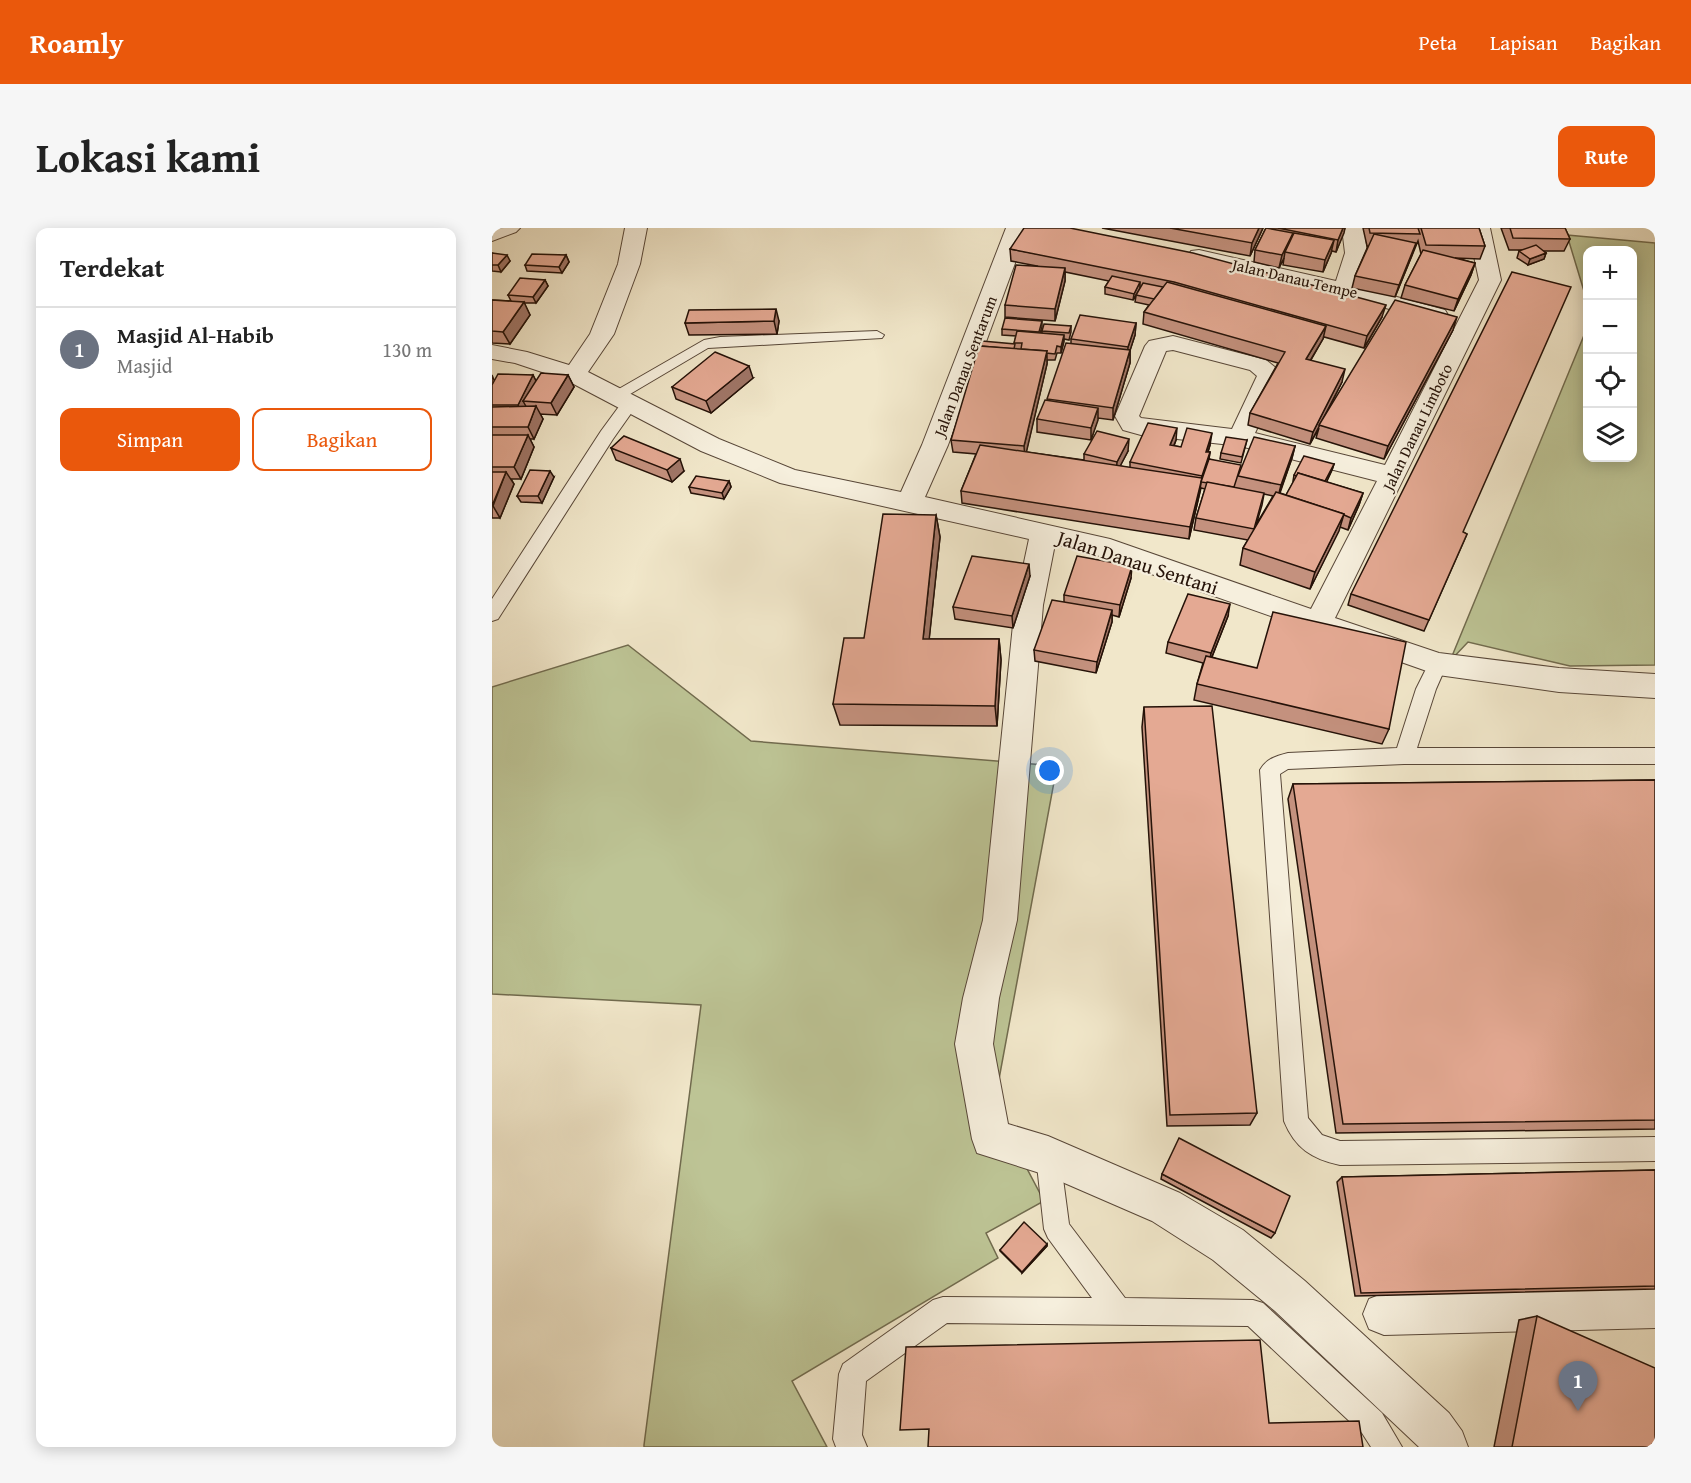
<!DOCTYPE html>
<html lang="id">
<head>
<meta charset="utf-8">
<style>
  body { margin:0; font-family:"Gentium Book Plus",serif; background:#f6f6f6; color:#222 }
  .controls { position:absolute; right:18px; top:18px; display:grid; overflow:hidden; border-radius:12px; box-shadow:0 3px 15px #0003 }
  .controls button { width:54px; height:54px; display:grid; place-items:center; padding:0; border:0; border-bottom:2px solid #e0e0e0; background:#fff; color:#222; font:30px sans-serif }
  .you { position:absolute; left:558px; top:543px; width:21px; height:21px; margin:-15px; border:4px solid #fff; border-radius:50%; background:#1a73e8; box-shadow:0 0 0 9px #1a73e833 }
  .badge { display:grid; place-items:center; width:39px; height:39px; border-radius:50%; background:#ea580c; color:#fff; font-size:20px; font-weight:700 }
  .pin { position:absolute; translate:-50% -50px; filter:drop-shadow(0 2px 3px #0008) }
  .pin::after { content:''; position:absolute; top:32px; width:21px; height:18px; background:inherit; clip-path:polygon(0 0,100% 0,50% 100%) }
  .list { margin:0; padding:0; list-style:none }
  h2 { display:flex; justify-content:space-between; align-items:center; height:78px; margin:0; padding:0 24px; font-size:26px }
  h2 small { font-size:20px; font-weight:400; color:#767676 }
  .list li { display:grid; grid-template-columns:39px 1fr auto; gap:18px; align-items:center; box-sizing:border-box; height:84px; padding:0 24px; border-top:2px solid #e0e0e0 }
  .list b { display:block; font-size:22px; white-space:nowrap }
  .list p { margin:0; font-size:20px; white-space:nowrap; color:#767676 }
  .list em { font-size:20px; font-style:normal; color:#767676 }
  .actions { display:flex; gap:12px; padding:18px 24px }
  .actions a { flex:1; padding:14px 0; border:2px solid #ea580c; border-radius:12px; text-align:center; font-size:21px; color:#ea580c }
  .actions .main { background:#ea580c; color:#fff }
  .icon { flex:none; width:33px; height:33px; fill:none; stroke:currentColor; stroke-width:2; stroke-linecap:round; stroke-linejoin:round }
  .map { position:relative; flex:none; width:1163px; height:1219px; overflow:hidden; border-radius:12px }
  header { display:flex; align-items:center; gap:36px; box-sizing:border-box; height:84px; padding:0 30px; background:#ea580c; color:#fff }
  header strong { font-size:28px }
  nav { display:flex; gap:33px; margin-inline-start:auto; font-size:21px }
  .intro { display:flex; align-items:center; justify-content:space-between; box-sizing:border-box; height:144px; padding:0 36px }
  h1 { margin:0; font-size:42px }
  .button { padding:15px 27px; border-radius:12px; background:#ea580c; color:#fff; font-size:21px; font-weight:700 }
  main { display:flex; gap:36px; padding:0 36px }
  aside { flex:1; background:#fff; border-radius:12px; box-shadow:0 3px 15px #0003 }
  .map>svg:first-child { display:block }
  .green { fill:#bdc495; stroke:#716b4e; stroke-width:1.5 }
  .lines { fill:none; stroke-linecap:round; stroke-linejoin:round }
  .lane-casing { stroke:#584738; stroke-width:2 }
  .street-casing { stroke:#584738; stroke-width:2 }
  .lane { fill:#f6efdd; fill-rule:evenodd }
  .street { fill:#f6efdd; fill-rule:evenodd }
  .wall { fill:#c4917e; stroke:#251208; stroke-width:1.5; fill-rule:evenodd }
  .shaded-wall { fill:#a07667; stroke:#251208; stroke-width:1.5 }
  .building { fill:#e4a993; stroke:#251208; stroke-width:1.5 }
  .labels { text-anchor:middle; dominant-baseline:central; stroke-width:4.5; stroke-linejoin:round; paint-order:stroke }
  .far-street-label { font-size:16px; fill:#251208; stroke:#f6efdd }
  .street-label { font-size:20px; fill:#251208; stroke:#f6efdd }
</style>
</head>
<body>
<header>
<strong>Roamly</strong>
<nav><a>Peta</a><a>Lapisan</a><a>Bagikan</a></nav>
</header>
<div class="intro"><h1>Lokasi kami</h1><a class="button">Rute</a></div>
<main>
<aside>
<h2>Terdekat<small></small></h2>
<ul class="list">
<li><span class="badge" style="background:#6b7280">1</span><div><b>Masjid Al-Habib</b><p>Masjid</p></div><em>130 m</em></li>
</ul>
<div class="actions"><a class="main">Simpan</a><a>Bagikan</a></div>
</aside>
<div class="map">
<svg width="1163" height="1219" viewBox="0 0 1163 1219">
  <rect width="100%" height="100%" fill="#f1e7ca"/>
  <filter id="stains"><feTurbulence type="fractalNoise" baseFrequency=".00333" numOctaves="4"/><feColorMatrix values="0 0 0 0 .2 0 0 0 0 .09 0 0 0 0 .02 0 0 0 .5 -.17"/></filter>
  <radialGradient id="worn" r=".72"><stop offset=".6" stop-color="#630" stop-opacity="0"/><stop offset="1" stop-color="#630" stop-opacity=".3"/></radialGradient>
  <g class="green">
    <path d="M 1075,7 L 1163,15 L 1163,437 L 1078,438 L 976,414 L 958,433 L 1095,100 L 1096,230 L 1140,230 L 1140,22 L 1096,22 L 1095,73 Z"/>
    <path d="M 136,417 L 259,513 L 565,538 L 502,878 L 552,973 L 494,1005 L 506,1030 L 300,1153 L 335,1219 L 152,1219 L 152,1217 L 209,777 L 0,766 L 0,459 Z"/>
  </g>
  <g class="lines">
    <g class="lane-casing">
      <g id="lane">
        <path d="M 385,103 L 392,107 L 390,110 L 216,120 L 128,172 L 118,172 L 115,169 L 118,166 L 212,112 L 228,109 Z"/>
        <path d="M 137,172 L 145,177 L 121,211 L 6,391 L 0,393 L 0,371 L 109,203 L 131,173 Z"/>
        <path d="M 946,429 L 953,431 L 955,436 L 944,461 L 925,520 L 1163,520 L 1163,536 L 912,536 L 796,541 L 788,546 L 816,890 L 830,907 L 848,913 L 1163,909 L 1163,933 L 848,937 C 820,931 803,920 792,893 L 768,542 C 774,531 784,528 796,525 L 905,520 L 924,461 L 939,431 Z"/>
        <path d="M 556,916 L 565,919 L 568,928 L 577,996 L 633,1070 L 761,1072 L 771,1075 L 890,1185 L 910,1219 L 879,1219 L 870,1205 L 756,1098 L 455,1095 L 374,1153 L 370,1207 L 375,1219 L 344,1219 L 341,1211 L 347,1146 L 351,1136 L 441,1072 L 451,1069 L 600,1070 L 556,1010 L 552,1001 L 544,928 L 547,919 Z"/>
      </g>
    </g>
    <g class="street-casing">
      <g id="street">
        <path d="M 0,0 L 28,0 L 24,4 L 0,13 Z"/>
        <path d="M 133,0 L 155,0 L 148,36 L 122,106 L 96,144 L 227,211 L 303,242 L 409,264 L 430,217 L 514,0 L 536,0 L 456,217 L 433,269 L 618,311 L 819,381 L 885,253 L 748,218 L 649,207 L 631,202 L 623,188 L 653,118 L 657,113 L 681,108 L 774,132 L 784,140 L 789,150 L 763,205 L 893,237 L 987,52 L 976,0 L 998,0 L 1009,52 L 843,390 L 947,425 L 1067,440 L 1163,446 L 1163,470 L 1067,464 L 946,447 L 611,329 L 563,316 L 551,377 L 525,692 L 507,770 L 501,816 L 516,896 L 556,908 L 688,965 L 751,1002 L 813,1053 L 957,1185 L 970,1203 L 976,1219 L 927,1219 L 783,1083 L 721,1032 L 660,993 L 554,947 L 485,925 L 480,911 L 463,816 L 471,770 L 491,692 L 523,377 L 537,311 L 288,255 L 209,223 L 74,152 L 23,135 L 0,131 L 0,117 L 35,124 L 77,137 L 98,106 L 126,36 ZM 681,122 L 758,142 L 765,148 L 740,201 L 649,190 L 647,188 L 674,123 Z"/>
        <path d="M 850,0 L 872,0 L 875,25 L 864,58 L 953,82 L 956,87 L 953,92 L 945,94 L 846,67 L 699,33 L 696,28 L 699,23 L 707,22 L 844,53 L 853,25 Z"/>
        <path d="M 1163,1058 L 1163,1100 L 892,1107 L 877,1101 L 871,1086 L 877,1071 L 892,1065 Z"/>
      </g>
    </g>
    <use href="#lane" class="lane"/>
    <use href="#street" class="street"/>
  </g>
  <g class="wall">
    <path d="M 610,0 L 771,0 L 758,28 Z"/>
    <path d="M 774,0 L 853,0 L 844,24 L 840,23 L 831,44 L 791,37 L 792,30 L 787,40 L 762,34 L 763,22 Z"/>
    <path d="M 871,0 L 987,0 L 993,18 L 988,31 L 963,30 L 983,35 L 979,47 L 962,83 L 909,70 L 913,57 L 929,26 L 926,13 L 903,69 L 860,60 L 863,48 L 876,18 L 875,18 Z"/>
    <path d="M 1009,0 L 1073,0 L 1078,11 L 1072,23 L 1051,23 L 1054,25 L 1052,31 L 1036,37 L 1025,30 L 1027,23 L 1030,22 L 1017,22 Z"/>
    <path d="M 518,21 L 890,89 L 872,120 L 832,109 L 819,132 L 850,154 L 832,190 L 961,102 L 892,231 L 824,210 L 827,200 L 818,216 L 756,197 L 758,185 L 786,135 L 651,96 L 652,84 L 657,77 L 643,74 L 644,68 L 641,72 L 613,66 L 613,59 L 617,53 L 573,44 L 573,53 L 563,93 L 513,89 L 513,77 L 545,38 L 519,33 Z"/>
    <path d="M 0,25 L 18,33 L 9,44 L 0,43 Z"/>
    <path d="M 74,27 L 77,34 L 70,45 L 35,43 L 33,37 Z"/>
    <path d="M 53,52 L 56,58 L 44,75 L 32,75 L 38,87 L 18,116 L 0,115 L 0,72 L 19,73 L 16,67 Z"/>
    <path d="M 287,93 L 285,106 L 197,107 L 193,95 Z"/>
    <path d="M 550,93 L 550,99 L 548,105 L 550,105 L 550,103 L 579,98 L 579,104 L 577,112 L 572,111 L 569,125 L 565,125 L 563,132 L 555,132 L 555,136 L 534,224 L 592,232 L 592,226 L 636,223 L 628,238 L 638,240 L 638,234 L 684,212 L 682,218 L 689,219 L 718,217 L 716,224 L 718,224 L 717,231 L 748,243 L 803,218 L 800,230 L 788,265 L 794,267 L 802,253 L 801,253 L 802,247 L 842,236 L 840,242 L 834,254 L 871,265 L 867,277 L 856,302 L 848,299 L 818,361 L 748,337 L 751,320 L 756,312 L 702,302 L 704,290 L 713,261 L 709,260 L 697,311 L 470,275 L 469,263 L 484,226 L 461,224 L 459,212 L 489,118 L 522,116 L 524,108 L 510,107 L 510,101 ZM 772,266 L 781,268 L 764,297 L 770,277 Z"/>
    <path d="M 644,95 L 643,107 L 638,122 L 638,135 L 621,192 L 606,190 L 599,212 L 545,204 L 545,191 L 555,173 L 579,115 L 579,111 Z"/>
    <path d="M 0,147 L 2,152 L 41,147 L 44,153 L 76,147 L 82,159 L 65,187 L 48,186 L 51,191 L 42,211 L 38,211 L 42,219 L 29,251 L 19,251 L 22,256 L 8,290 L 0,290 Z"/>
    <path d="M 261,150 L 219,185 L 184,171 L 180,159 Z"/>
    <path d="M 755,212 L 749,235 L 728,231 L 729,225 Z"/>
    <path d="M 119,220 L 192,243 L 180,254 L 124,232 Z"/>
    <path d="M 62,249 L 50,275 L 29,274 L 25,268 Z"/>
    <path d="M 237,253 L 239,259 L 232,271 L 199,265 L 197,259 Z"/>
    <path d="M 444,287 L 448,309 L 437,411 L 507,411 L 509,432 L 505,498 L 348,497 L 341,476 L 372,410 Z"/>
    <path d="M 971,304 L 975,306 L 932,403 L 856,377 L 859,366 Z"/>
    <path d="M 538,348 L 521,400 L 463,391 L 461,379 Z"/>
    <path d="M 639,350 L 627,389 L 620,387 L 620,394 L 604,445 L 543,433 L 542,422 L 572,374 L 572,367 Z"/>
    <path d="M 736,388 L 720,429 L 897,501 L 890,516 L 702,472 L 705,456 L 711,435 L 674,425 L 676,414 Z"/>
    <path d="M 652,479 L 765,885 L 758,897 L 675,898 L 650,499 Z"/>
    <path d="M 1163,552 L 1163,901 L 844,905 L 796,571 L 801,556 Z"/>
    <path d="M 1163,942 L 1163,1061 L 863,1068 L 845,954 L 850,949 Z"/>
    <path d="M 670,946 L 783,1005 L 779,1010 L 669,951 Z"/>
    <path d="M 555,1016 L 555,1018 L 530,1045 L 508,1023 L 508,1022 Z"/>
    <path d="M 1045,1088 L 1163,1219 L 1002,1219 L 1027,1092 Z"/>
  </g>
  <g class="shaded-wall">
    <path d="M 767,0 L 771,0 L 758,28 L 760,15 Z"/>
    <path d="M 851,0 L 853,0 L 852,5 L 844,24 L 846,12 Z"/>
    <path d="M 801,5 L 798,17 L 793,24 L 792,30 L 787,40 L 790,27 Z"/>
    <path d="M 842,12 L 839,25 L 831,44 L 833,32 Z"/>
    <path d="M 924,15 L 920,27 L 903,69 L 907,57 Z"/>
    <path d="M 1054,25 L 1052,31 L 1036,37 L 1038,31 Z"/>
    <path d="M 15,27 L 18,33 L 9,44 L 6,37 Z"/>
    <path d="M 74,27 L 77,34 L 70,45 L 67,39 Z"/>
    <path d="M 983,35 L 979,47 L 962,83 L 966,71 Z"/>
    <path d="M 573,40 L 573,53 L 563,93 L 563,81 Z"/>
    <path d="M 53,52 L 56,58 L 44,75 L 41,69 Z"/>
    <path d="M 648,54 L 648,61 L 641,72 L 642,66 Z"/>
    <path d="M 32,74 L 38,87 L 18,116 L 11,104 Z"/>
    <path d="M 894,77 L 890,89 L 872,120 L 875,108 Z"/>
    <path d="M 284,81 L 287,93 L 285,106 L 282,93 Z"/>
    <path d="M 965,89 L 961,102 L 892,231 L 896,218 Z"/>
    <path d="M 644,95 L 643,107 L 635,132 L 636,119 Z"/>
    <path d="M 834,98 L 831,111 L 812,143 L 814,131 Z"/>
    <path d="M 572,107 L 572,114 L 569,125 L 569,119 Z"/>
    <path d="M 638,122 L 638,135 L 621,192 L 621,180 Z"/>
    <path d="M 555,123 L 555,136 L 533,230 L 532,218 Z"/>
    <path d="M 257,138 L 261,150 L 219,185 L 214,173 Z"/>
    <path d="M 853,141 L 850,154 L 818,216 L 821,204 Z"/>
    <path d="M 41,147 L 47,159 L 31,173 L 36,182 L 32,189 L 26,177 Z"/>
    <path d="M 76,147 L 82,159 L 65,187 L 59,175 Z"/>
    <path d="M 44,178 L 51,191 L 42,211 L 36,199 Z"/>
    <path d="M 606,180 L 606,192 L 599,212 L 599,200 Z"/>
    <path d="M 685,200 L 684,212 L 677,229 L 678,217 Z"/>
    <path d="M 720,205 L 718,217 L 712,236 L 714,224 Z"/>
    <path d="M 36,207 L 42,219 L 29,251 L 22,239 Z"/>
    <path d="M 637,211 L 636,223 L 624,246 L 625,234 Z"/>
    <path d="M 803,218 L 800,230 L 786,269 L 789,257 Z"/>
    <path d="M 718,224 L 716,237 L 709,254 L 708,263 L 697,311 L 698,299 L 710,248 Z"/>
    <path d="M 188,231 L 192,243 L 180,254 L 175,242 Z"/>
    <path d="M 842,236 L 840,242 L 831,262 L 832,255 Z"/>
    <path d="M 58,243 L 62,249 L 50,275 L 46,268 Z"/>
    <path d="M 14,244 L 22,256 L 8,290 L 1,278 Z"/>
    <path d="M 237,253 L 239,259 L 232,271 L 230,265 Z"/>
    <path d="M 871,265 L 867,277 L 856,302 L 859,290 Z"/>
    <path d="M 852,286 L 847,303 L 818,361 L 823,344 Z"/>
    <path d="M 444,287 L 448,309 L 435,432 L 431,411 Z"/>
    <path d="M 537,336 L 538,348 L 521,400 L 520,388 Z"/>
    <path d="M 640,338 L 639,350 L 627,389 L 628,377 Z"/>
    <path d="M 738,376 L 736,388 L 717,436 L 719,425 Z"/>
    <path d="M 620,382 L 620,394 L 604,445 L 605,434 Z"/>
    <path d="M 507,411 L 509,432 L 505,498 L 503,478 Z"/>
    <path d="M 555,1016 L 555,1018 L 530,1045 L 530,1044 Z"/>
  </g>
  <g class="building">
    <path d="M 532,0 L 578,0 L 701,25 L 894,77 L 875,108 L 682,54 L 518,21 Z"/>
    <path d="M 678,0 L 767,0 L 760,15 Z"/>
    <path d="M 774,0 L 801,5 L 790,27 L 763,22 Z"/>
    <path d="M 786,0 L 851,0 L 846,12 Z"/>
    <path d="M 877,0 L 926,0 L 928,6 L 878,5 Z"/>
    <path d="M 929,0 L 987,0 L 993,18 L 934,17 Z"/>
    <path d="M 1018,0 L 1073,0 L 1078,11 L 1021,10 Z"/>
    <path d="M 802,5 L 842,12 L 833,32 L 793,24 Z"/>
    <path d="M 882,6 L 924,15 L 907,57 L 863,48 Z"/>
    <path d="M 1044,17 L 1054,25 L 1038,31 L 1027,23 Z"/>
    <path d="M 931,22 L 983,35 L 966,71 L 913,57 Z"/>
    <path d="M 0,25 L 15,27 L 6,37 L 0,37 Z"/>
    <path d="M 40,26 L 74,27 L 67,39 L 33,37 Z"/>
    <path d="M 524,37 L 573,40 L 563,81 L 513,77 Z"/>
    <path d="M 1020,44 L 1079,59 L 971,304 L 975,306 L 937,392 L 859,366 Z"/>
    <path d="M 620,48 L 648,54 L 642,66 L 613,59 Z"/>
    <path d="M 28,50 L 53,52 L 41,69 L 16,67 Z"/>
    <path d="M 675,54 L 834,98 L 814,131 L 853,141 L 821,204 L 758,185 L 793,124 L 652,84 Z"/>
    <path d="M 651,55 L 671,59 L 662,71 L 644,67 Z"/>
    <path d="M 0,72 L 32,74 L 11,104 L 0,103 Z"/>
    <path d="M 903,72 L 965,89 L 896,218 L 827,197 Z"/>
    <path d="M 284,81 L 282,93 L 193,95 L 197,82 Z"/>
    <path d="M 588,87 L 644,95 L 636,119 L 579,111 Z"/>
    <path d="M 513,90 L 550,93 L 547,104 L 510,101 Z"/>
    <path d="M 552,96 L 579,98 L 577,105 L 550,103 Z"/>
    <path d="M 525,103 L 572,107 L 569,119 L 565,118 L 563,126 L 554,125 L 555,123 L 529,121 L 530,115 L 522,115 Z"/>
    <path d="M 490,113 L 523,116 L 522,121 L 489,118 Z"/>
    <path d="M 574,115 L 638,122 L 621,180 L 555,171 Z"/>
    <path d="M 487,118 L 555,123 L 532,218 L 459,212 Z"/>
    <path d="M 223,124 L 257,138 L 214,173 L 180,159 Z"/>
    <path d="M 49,145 L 76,147 L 59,175 L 31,173 Z"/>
    <path d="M 6,146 L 41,147 L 26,177 L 0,177 L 0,157 Z"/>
    <path d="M 553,172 L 606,180 L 599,200 L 545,191 Z"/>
    <path d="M 44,178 L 36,199 L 0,199 L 0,179 Z"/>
    <path d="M 656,195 L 685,200 L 678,217 L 684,218 L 689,219 L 695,200 L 720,205 L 714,224 L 718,224 L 710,248 L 638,234 Z"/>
    <path d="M 605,203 L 637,211 L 625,234 L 592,226 Z"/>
    <path d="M 0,207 L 36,207 L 22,239 L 0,239 Z"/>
    <path d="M 132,208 L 188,231 L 175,242 L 119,220 Z"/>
    <path d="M 734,209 L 755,212 L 750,229 L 729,225 Z"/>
    <path d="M 762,209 L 803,218 L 789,257 L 746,248 Z"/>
    <path d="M 488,217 L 710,250 L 698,299 L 469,263 Z"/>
    <path d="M 812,228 L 842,236 L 833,253 L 806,245 L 805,248 L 802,247 Z"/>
    <path d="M 717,231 L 749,237 L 742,259 L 709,254 Z"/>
    <path d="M 38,242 L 58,243 L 46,268 L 25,268 Z"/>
    <path d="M 0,244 L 14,244 L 0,278 Z"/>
    <path d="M 806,245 L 871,265 L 859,290 L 852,287 L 852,286 L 794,267 Z"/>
    <path d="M 204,248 L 237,253 L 230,265 L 197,259 Z"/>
    <path d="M 715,254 L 772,265 L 762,301 L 704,290 Z"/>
    <path d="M 784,264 L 852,286 L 823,344 L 751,320 Z"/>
    <path d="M 391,286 L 444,287 L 431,411 L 507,411 L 503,478 L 341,476 L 352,410 L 372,410 Z"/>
    <path d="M 480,328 L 537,336 L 520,388 L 461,379 Z"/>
    <path d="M 585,328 L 640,338 L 628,377 L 572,367 Z"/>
    <path d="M 696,366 L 738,376 L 719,425 L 676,414 Z"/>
    <path d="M 560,372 L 620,382 L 605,434 L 542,422 Z"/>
    <path d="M 781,384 L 914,414 L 897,501 L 705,456 L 714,428 L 765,440 Z"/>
    <path d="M 720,478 L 765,885 L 678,887 L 652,479 Z"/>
    <path d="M 1163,552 L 1163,892 L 851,896 L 801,556 Z"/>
    <path d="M 687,910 L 798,968 L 783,1005 L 670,946 Z"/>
    <path d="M 1163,942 L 1163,1058 L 869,1065 L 850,949 Z"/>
    <path d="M 532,994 L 555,1016 L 530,1044 L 508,1022 Z"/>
    <path d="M 1045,1088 L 1163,1140 L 1163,1219 L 1020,1219 Z"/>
    <path d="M 768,1112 L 777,1195 L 867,1193 L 871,1219 L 436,1219 L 437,1201 L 408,1202 L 414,1119 Z"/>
  </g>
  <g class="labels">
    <g class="far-street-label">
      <text transform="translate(803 50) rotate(13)">Jalan Danau Tempe</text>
      <text transform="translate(473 138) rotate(-69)">Jalan Danau Sentarum</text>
      <text transform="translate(925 199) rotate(-64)">Jalan Danau Limboto</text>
    </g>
    <g class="street-label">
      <text transform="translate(646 334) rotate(18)">Jalan Danau Sentani</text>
    </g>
  </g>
  <rect width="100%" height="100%" filter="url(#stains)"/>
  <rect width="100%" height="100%" fill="url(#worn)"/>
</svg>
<div class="controls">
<button>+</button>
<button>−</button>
<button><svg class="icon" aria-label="locate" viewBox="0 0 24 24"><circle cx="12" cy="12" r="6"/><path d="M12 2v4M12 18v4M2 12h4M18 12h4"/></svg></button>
<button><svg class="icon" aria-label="layers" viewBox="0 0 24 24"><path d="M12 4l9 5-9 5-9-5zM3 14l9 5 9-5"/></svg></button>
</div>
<div class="you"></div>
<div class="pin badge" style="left:1086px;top:1183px;background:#6b7280">1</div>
</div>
</main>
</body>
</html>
